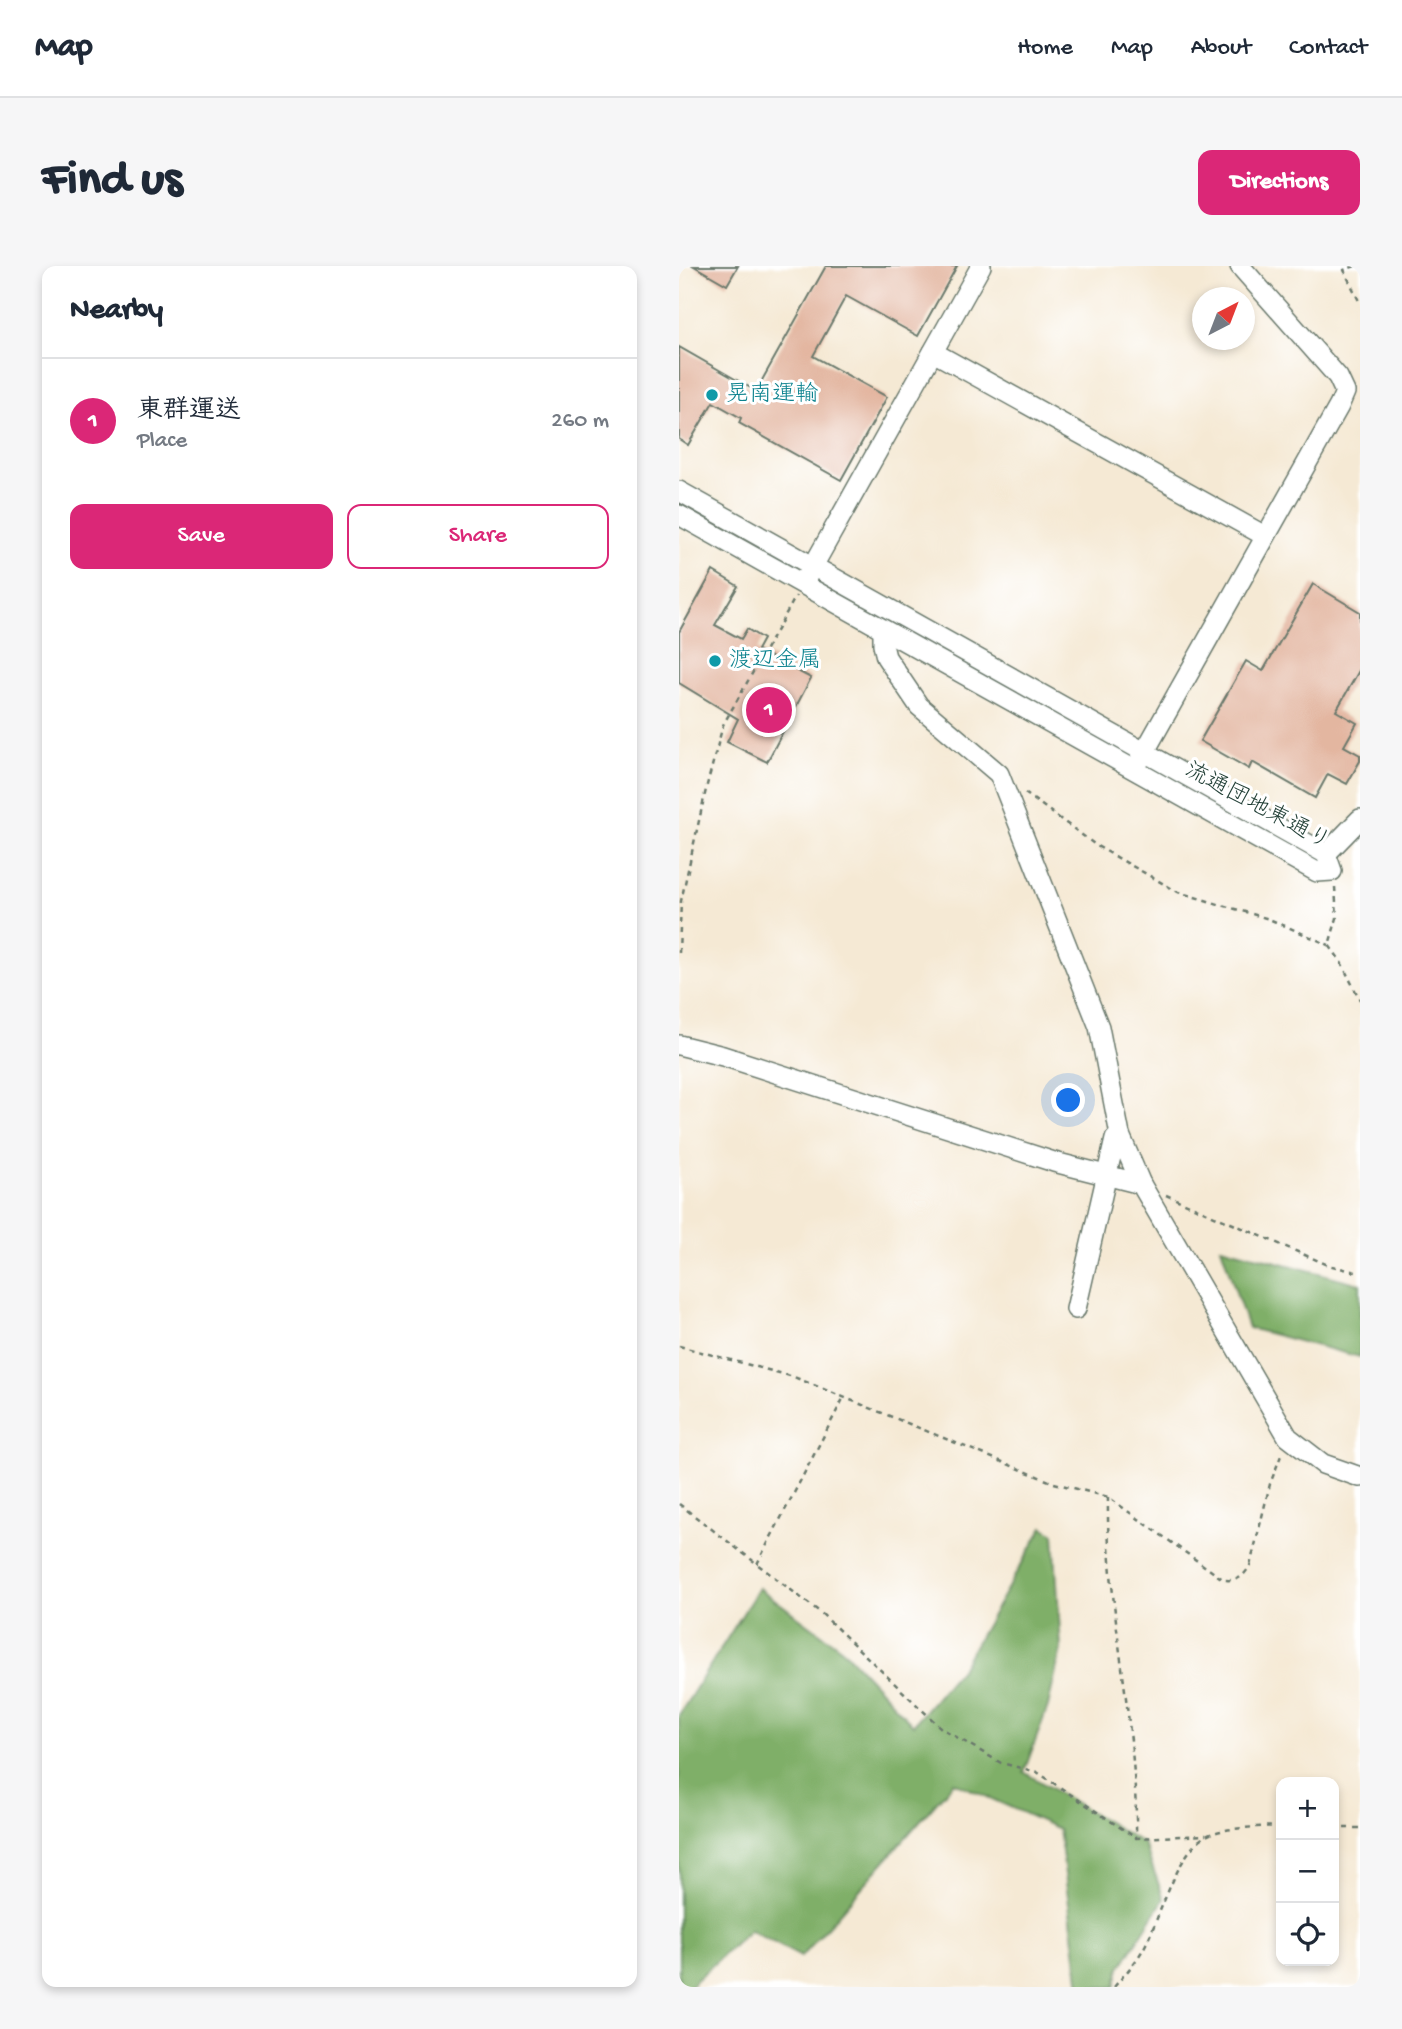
<!DOCTYPE html>
<html lang="en">
<head>
<meta charset="utf-8">
<style>
  body { margin:0; font-family:"Gochi Hand","Klee One",sans-serif; background:#f6f6f7; color:#1f2937 }
  .controls { position:absolute; right:21px; bottom:21px; display:grid; overflow:hidden; border-radius:14px; box-shadow:0 4px 10px #0003 }
  .controls button { width:63px; height:63px; display:grid; place-items:center; padding:0; border:0; border-bottom:2px solid #e0e1e3; background:#fff; color:#1f2937; font:35px sans-serif }
  .compass { position:absolute; left:513px; top:21px; width:63px; height:63px; border-radius:50%; background:#fff; box-shadow:0 4px 10px #0003; rotate:42deg }
  .you { position:absolute; left:390px; top:835px; width:24px; height:24px; margin:-18px; border:5px solid #fff; border-radius:50%; background:#1a73e8; box-shadow:0 0 0 10px #1a73e833 }
  .badge { display:grid; place-items:center; width:46px; height:46px; border-radius:50%; background:#db2777; color:#fff; font-size:23px; font-weight:700 }
  .pin { position:absolute; translate:-50% -50%; border:4px solid #fff; box-shadow:0 2px 7px #0006 }
  .list { margin:0; padding:0; list-style:none }
  h2 { display:flex; justify-content:space-between; align-items:center; height:91px; margin:0; padding:0 28px; font-size:30px }
  h2 small { font-size:23px; font-weight:400; color:#747a83 }
  .list li { display:grid; grid-template-columns:46px 1fr auto; gap:21px; align-items:center; box-sizing:border-box; height:126px; padding:0 28px; border-top:2px solid #e0e1e3 }
  .list b { display:block; font-size:26px; white-space:nowrap }
  .list p { margin:0; font-size:23px; white-space:nowrap; color:#747a83 }
  .list em { font-size:23px; font-style:normal; color:#747a83 }
  .actions { display:flex; gap:14px; padding:21px 28px }
  .actions a { flex:1; padding:16px 0; border:2px solid #db2777; border-radius:14px; text-align:center; font-size:24px; color:#db2777 }
  .actions .main { background:#db2777; color:#fff }
  .icon { flex:none; width:38px; height:38px; fill:none; stroke:currentColor; stroke-width:2; stroke-linecap:round; stroke-linejoin:round }
  .map { position:relative; flex:none; width:681px; height:1721px; overflow:hidden; border-radius:14px }
  header { display:flex; align-items:center; gap:42px; box-sizing:border-box; height:98px; padding:0 35px; background:#fff; border-bottom:2px solid #e0e1e3 }
  header strong { font-size:33px }
  nav { display:flex; gap:38px; margin-inline-start:auto; font-size:24px }
  .intro { display:flex; align-items:center; justify-content:space-between; box-sizing:border-box; height:168px; padding:0 42px }
  h1 { margin:0; font-size:49px }
  .button { padding:18px 32px; border-radius:14px; background:#db2777; color:#fff; font-size:24px; font-weight:700 }
  main { display:flex; gap:42px; padding:0 42px }
  aside { flex:1; background:#fff; border-radius:14px; box-shadow:0 4px 10px #0003 }
  .map>svg:first-child { display:block }
  .forest { fill:#7faf68; stroke:#4f764e; stroke-width:2 }
  .building { fill:#e3b6a0 }
  .lines { fill:none; stroke-linecap:round; stroke-linejoin:round }
  .minor-casing { stroke:#6a796c; stroke-width:22 }
  .path { stroke:#6a796c; stroke-width:2.5; stroke-dasharray:5 5; stroke-linecap:butt }
  .minor { stroke:#fff; stroke-width:19 }
  .culture-dot { fill:#0f9aa8; stroke:#fff; stroke-width:2.5 }
  .labels { text-anchor:middle; dominant-baseline:central; stroke-width:6; stroke-linejoin:round; paint-order:stroke }
  .culture-label { font-size:23px; fill:#0d838f; stroke:#fff; text-anchor:start }
  .street-label { font-size:23px; fill:#1f3d34; stroke:#fff }
</style>
</head>
<body>
<header>
<strong>Map</strong>
<nav><a>Home</a><a>Map</a><a>About</a><a>Contact</a></nav>
</header>
<div class="intro"><h1>Find us</h1><a class="button">Directions</a></div>
<main>
<aside>
<h2>Nearby<small></small></h2>
<ul class="list">
<li><span class="badge">1</span><div><b>東群運送</b><p>Place</p></div><em>260 m</em></li>
</ul>
<div class="actions"><a class="main">Save</a><a>Share</a></div>
</aside>
<div class="map">
<svg width="681" height="1721" viewBox="0 0 681 1721">
  <rect width="100%" height="100%" fill="#fff"/>
  <filter id="ink" filterUnits="userSpaceOnUse"><feTurbulence type="fractalNoise" baseFrequency=".0143" numOctaves="2"/><feDisplacementMap in="SourceGraphic" scale="14" xChannelSelector="R" yChannelSelector="G"/><feConvolveMatrix kernelMatrix="1 2 1 2 8 2 1 2 1" color-interpolation-filters="sRGB"/></filter>
  <filter id="wash" filterUnits="userSpaceOnUse"><feTurbulence type="fractalNoise" baseFrequency=".00686" numOctaves="4" result="noise"/><feDisplacementMap in="SourceGraphic" scale="28" xChannelSelector="R" yChannelSelector="G"/><feGaussianBlur stdDeviation="1.57" result="paint"/><feColorMatrix in="noise" values="0 0 0 0 0 0 0 0 0 0 0 0 0 0 0 0 0 1.4 0 .05"/><feComposite in="paint" operator="in"/></filter>
  <g filter="url(#wash)">
    <rect width="100%" height="100%" fill="#f5e9d4"/>
    <g class="forest">
      <path d="M 542,981 L 681,1018 L 681,1091 L 569,1062 Z"/>
      <path d="M 364,1261 L 375,1268 L 382,1383 L 369,1440 L 345,1506 L 465,1578 L 485,1633 L 441,1702 L 436,1721 L 401,1721 L 380,1563 L 275,1516 L 122,1691 L 71,1664 L 10,1721 L 0,1721 L 0,1449 L 80,1322 L 163,1383 L 234,1459 L 283,1401 Z"/>
    </g>
    <g id="blocks">
      <g class="building">
        <path d="M 15,0 L 59,0 L 48,19 Z"/>
        <path d="M 147,0 L 278,0 L 239,70 L 167,30 L 134,90 L 208,131 L 162,214 L 60,157 L 62,152 L 34,136 L 9,179 L 0,173 L 0,81 L 77,125 Z"/>
        <path d="M 34,305 L 59,320 L 36,359 L 62,373 L 68,363 L 84,373 L 78,384 L 132,412 L 88,496 L 48,476 L 59,453 L 0,417 L 0,366 Z"/>
        <path d="M 634,318 L 681,346 L 681,403 L 657,445 L 678,457 L 665,480 L 681,489 L 681,495 L 668,518 L 649,508 L 636,532 L 573,496 L 570,503 L 521,475 L 567,395 L 584,405 Z"/>
      </g>
    </g>
  </g>
  <g filter="url(#ink)">
    <use href="#blocks" fill-opacity="0" stroke="#6a796c" stroke-width="2"/>
    <g class="lines">
      <g class="minor-casing">
        <g id="minor">
          <path d="M 254,86 L 586,270"/>
          <path d="M 0,225 L 647,588 L 653,605 L 638,606 L 0,249"/>
          <path d="M 128,311 L 302,0"/>
          <path d="M 204,364 L 204,379 L 207,391 L 240,440 L 320,508 L 420,761 L 441,869 L 462,918"/>
          <path d="M 461,494 L 660,140 L 666,126 L 659,111 L 561,0"/>
          <path d="M 647,588 L 681,553"/>
          <path d="M 0,779 L 44,790 L 375,896 L 462,918 L 609,1171 L 644,1198 L 681,1211"/>
          <path d="M 397,1043 L 436,873 L 441,869"/>
        </g>
      </g>
      <g class="path">
        <path d="M 676,0 L 665,4 L 681,37"/>
        <path d="M 346,527 L 418,580 L 499,626 L 590,653 L 650,679"/>
        <path d="M 656,621 L 658,652 L 650,679 L 661,694 L 681,734"/>
        <path d="M 0,687 L 2,635 L 28,519 L 44,459 L 117,330"/>
        <path d="M 487,929 L 649,999 L 681,1007"/>
        <path d="M 0,1080 L 115,1111 L 375,1217 L 429,1231 L 545,1314 C 559,1315 563,1312 571,1300 L 591,1218 L 603,1187"/>
        <path d="M 429,1231 C 427,1345 459,1458 457,1572"/>
        <path d="M 0,1238 L 142,1347 L 262,1462 L 322,1497 L 358,1506 L 457,1572 L 527,1569"/>
        <path d="M 78,1298 L 165,1131"/>
        <path d="M 655,1562 L 681,1562"/>
        <path d="M 435,1721 C 447,1707 459,1694 467,1678 C 481,1650 500,1583 527,1570 C 544,1561 583,1561 602,1560"/>
      </g>
      <use href="#minor" class="minor"/>
    </g>
  </g>
  <g class="culture-dot">
    <circle cx="33" cy="129" r="7"/>
    <circle cx="36" cy="395" r="7"/>
  </g>
  <g class="labels">
    <g class="culture-label">
      <text x="47" y="129">晃南運輸</text>
      <text x="50" y="395">渡辺金属</text>
    </g>
    <g class="street-label">
      <text transform="translate(578 541) rotate(28)">流通団地東通り</text>
    </g>
  </g>
</svg>
<div class="controls">
<button>+</button>
<button>−</button>
<button><svg class="icon" aria-label="locate" viewBox="0 0 24 24"><circle cx="12" cy="12" r="6"/><path d="M12 2v4M12 18v4M2 12h4M18 12h4"/></svg></button>
</div>
<svg class="compass" viewBox="-18 -18 36 36"><path d="M0-13l5 13h-10z" fill="#e53935"/><path d="M0 13l5-13h-10z" fill="#747a83"/></svg>
<div class="you"></div>
<div class="pin badge" style="left:90px;top:444px">1</div>
</div>
</main>
</body>
</html>
